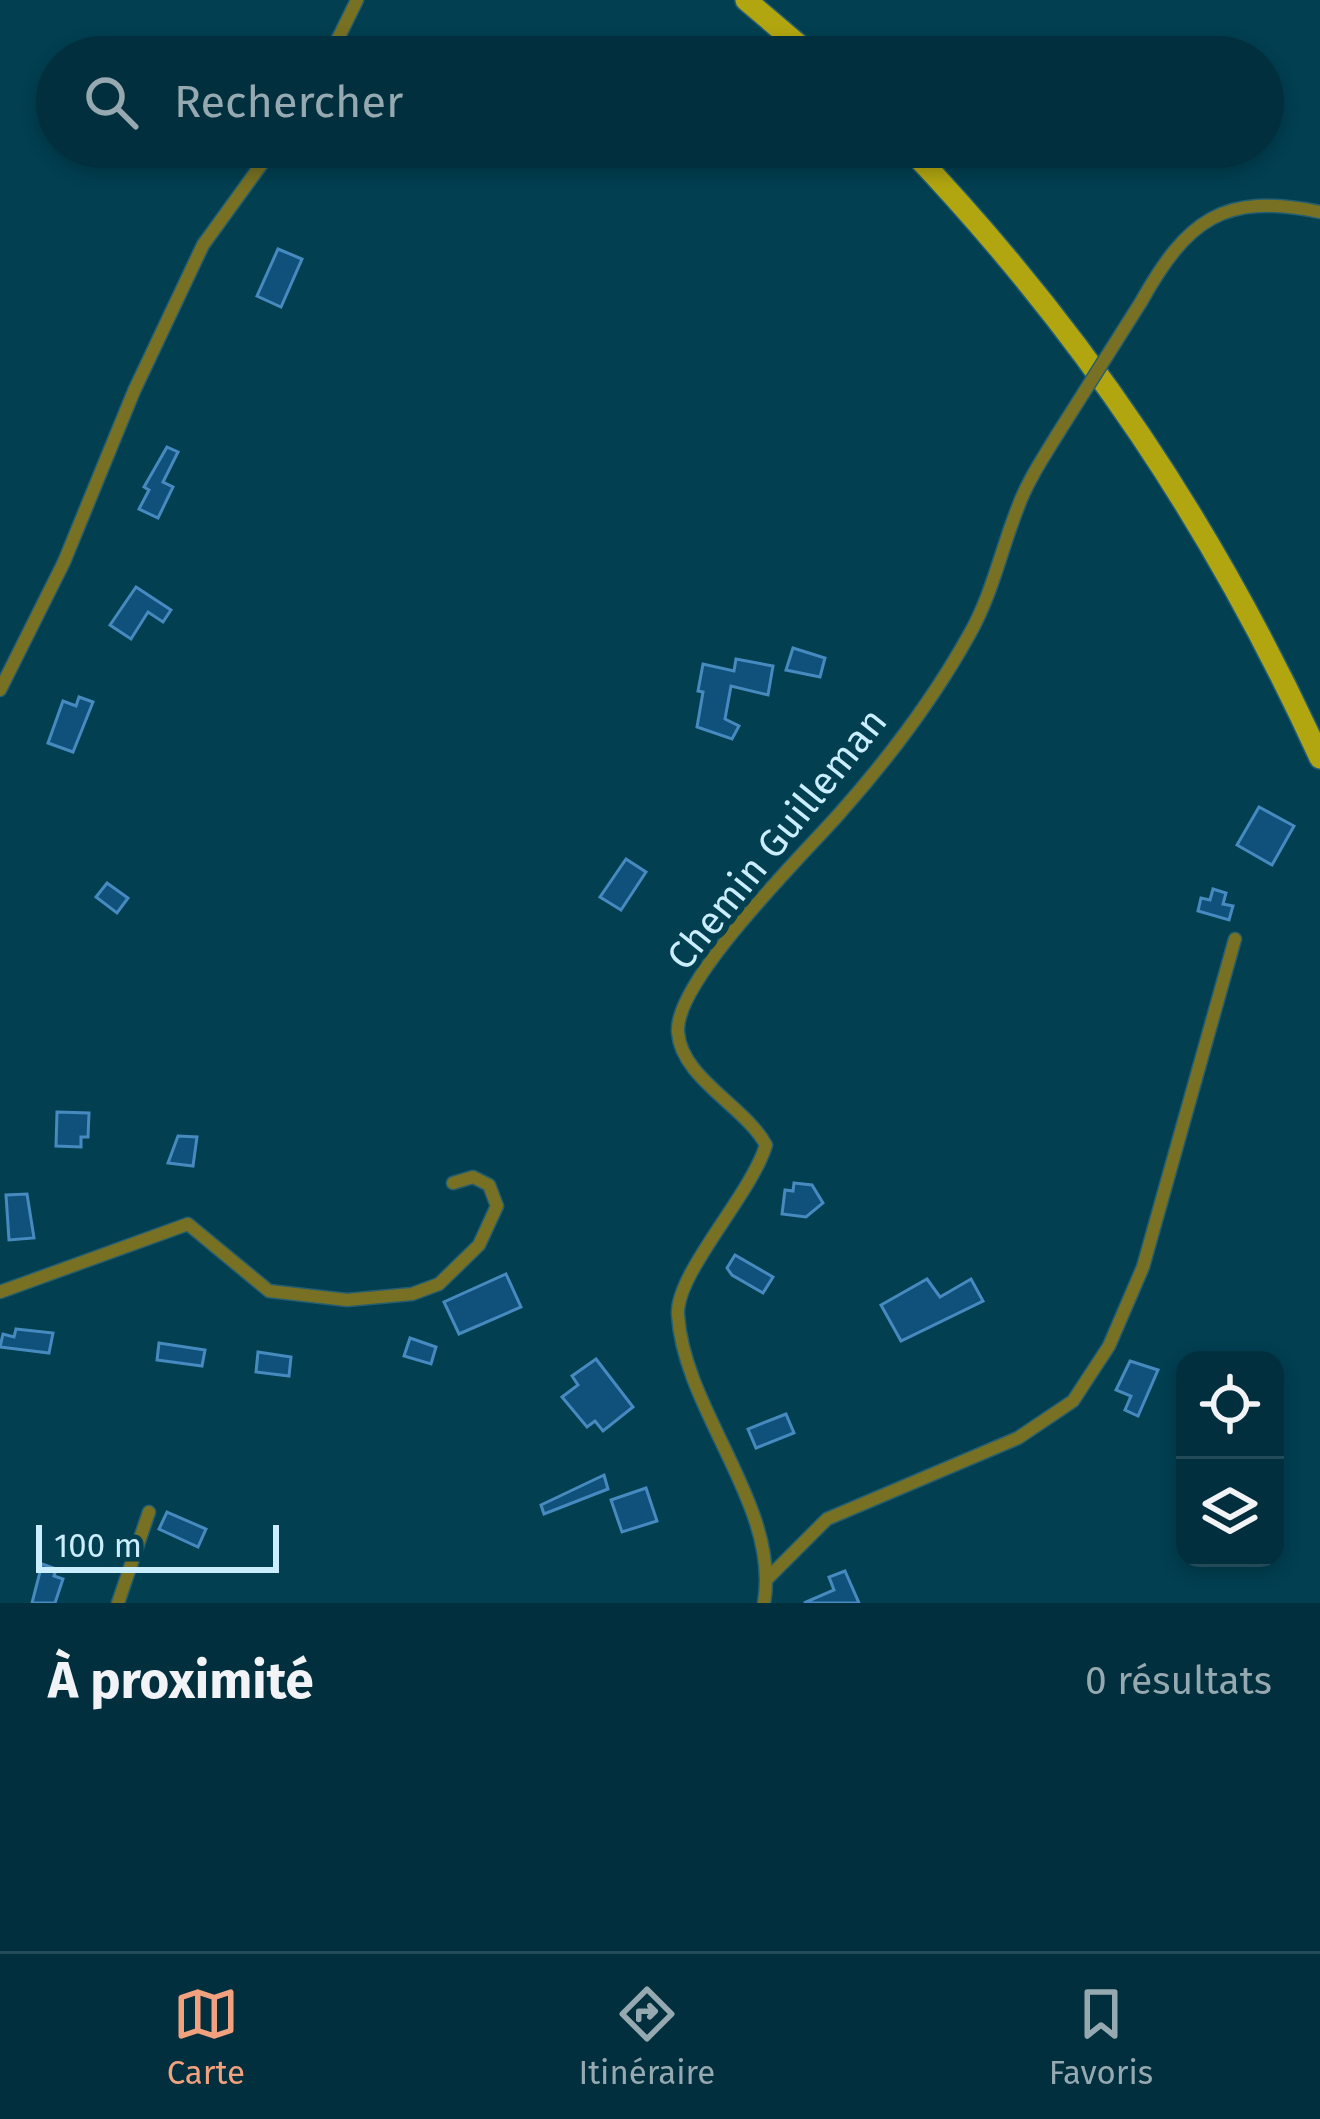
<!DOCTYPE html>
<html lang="fr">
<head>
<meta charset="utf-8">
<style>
  body { margin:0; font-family:"Fira Sans",sans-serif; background:#0f3b48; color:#f1f3f6 }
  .controls { position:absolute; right:36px; bottom:36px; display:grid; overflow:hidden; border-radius:24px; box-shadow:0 6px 18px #0003 }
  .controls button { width:108px; height:108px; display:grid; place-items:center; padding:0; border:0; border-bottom:3px solid #234a57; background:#012f3d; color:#f1f3f6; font:60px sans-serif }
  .scale { position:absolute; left:36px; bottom:30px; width:243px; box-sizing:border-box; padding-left:12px; border:6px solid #caeefd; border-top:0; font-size:33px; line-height:42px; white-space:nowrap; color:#caeefd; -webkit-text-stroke:9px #013f51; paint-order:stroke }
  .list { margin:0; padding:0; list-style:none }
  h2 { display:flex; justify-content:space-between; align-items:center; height:156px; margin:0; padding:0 48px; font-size:51px }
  h2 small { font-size:39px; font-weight:400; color:#96a9b0 }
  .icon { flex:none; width:66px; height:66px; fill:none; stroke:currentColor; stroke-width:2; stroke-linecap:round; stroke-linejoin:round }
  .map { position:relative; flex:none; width:1320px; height:1603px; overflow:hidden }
  .search { position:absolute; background:#012f3d; box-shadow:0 6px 18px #0003; left:36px; right:36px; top:36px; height:132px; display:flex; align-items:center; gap:30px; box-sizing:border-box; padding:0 42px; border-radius:66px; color:#96a9b0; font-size:45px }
  .sheet { height:348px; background:#012f3d }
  nav { display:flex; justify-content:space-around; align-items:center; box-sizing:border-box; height:168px; border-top:3px solid #234a57; background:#012f3d; font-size:33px; color:#96a9b0 }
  nav a { display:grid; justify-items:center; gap:6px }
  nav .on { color:#f2a17e }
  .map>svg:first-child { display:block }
  .building { fill:#10517c; stroke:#468abf; stroke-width:3 }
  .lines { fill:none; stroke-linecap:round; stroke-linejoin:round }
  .minor-casing { stroke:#255e70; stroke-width:15 }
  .primary-casing { stroke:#255e70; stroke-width:24 }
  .minor { stroke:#787123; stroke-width:12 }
  .primary { stroke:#b2a610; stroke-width:21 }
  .minor-bridge-casing { stroke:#255e70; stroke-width:15; stroke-linecap:butt }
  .minor-bridge { stroke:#787123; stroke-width:12 }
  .labels { text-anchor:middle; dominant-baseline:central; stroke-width:12; stroke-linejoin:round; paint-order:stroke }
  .street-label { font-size:39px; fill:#caeefd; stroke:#013f51 }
</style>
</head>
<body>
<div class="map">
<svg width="1320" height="1603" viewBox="0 0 1320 1603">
  <rect width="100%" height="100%" fill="#013f51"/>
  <g class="building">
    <path d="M 278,249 L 302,259 L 281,307 L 257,296 Z"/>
    <path d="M 167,447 L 178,452 L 163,482 L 173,487 L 158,518 L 139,509 L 149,490 L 144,487 Z"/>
    <path d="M 136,587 L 171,610 L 163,622 L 148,612 L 131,639 L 110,625 Z"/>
    <path d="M 793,648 L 825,658 L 820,677 L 786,670 Z"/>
    <path d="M 736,659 L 773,666 L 768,695 L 731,686 L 725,719 L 739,726 L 732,739 L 697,727 L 703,692 L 698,691 L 703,664 L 734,671 Z"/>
    <path d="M 79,697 L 93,702 L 73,752 L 48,743 L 63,701 L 76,706 Z"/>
    <path d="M 1259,807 L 1294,826 L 1272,865 L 1237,845 Z"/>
    <path d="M 626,859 L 646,872 L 621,910 L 600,897 Z"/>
    <path d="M 107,883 L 128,898 L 117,913 L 96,897 Z"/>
    <path d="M 1213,889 L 1226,893 L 1223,904 L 1233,906 L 1229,920 L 1198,911 L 1201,898 L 1210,900 Z"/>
    <path d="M 57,1112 L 89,1113 L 88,1137 L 81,1137 L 81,1147 L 56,1146 Z"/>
    <path d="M 178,1136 L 197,1137 L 193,1166 L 168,1163 Z"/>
    <path d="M 794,1183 L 812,1185 L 823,1203 L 806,1217 L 782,1214 L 785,1190 L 793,1191 Z"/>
    <path d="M 27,1194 L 34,1238 L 9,1240 L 6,1195 Z"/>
    <path d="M 735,1255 L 773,1277 L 763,1293 L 732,1275 L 727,1268 Z"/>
    <path d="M 506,1274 L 521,1307 L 459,1334 L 444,1302 Z"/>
    <path d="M 927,1279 L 940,1297 L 971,1279 L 983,1301 L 901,1341 L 881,1305 Z"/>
    <path d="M 16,1329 L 53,1333 L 49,1353 L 0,1347 L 3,1334 L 14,1337 Z"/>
    <path d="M 410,1338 L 436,1347 L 431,1364 L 404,1356 Z"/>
    <path d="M 159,1343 L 205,1350 L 202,1366 L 157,1360 Z"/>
    <path d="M 258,1352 L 291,1357 L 289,1376 L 256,1372 Z"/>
    <path d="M 596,1359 L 633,1407 L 603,1431 L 595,1421 L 587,1427 L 562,1397 L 578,1385 L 572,1376 Z"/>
    <path d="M 1130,1361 L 1158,1370 L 1138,1416 L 1125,1410 L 1131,1396 L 1116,1390 Z"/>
    <path d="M 786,1414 L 794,1433 L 756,1448 L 748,1429 Z"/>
    <path d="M 604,1475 L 608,1489 L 544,1514 L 541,1505 Z"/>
    <path d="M 646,1488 L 657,1521 L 622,1532 L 611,1500 Z"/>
    <path d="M 167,1512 L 206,1529 L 198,1547 L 159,1529 Z"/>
    <path d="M 42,1564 L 56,1569 L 54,1576 L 63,1579 L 55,1603 L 32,1603 Z"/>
    <path d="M 845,1571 L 859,1603 L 804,1603 L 834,1590 L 829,1577 Z"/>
  </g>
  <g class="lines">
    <g class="minor-casing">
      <g id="minor">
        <path d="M 329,57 L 357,0"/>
        <path d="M 1141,302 C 1187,220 1223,192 1320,212"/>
        <path d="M 0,690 L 64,562 L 134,391 L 203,245 L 274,147"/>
        <path d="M 0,1292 L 188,1224 L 269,1291 L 347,1300 L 412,1294 L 439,1284 L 479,1245 L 497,1206 L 489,1185 L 473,1177 L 453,1183"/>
        <path d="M 768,1578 L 827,1519 L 1018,1438 L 1073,1401 L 1109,1346 L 1143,1267 L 1235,939"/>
        <path d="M 118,1603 L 149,1512"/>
        <path d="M 764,1603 C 781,1507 684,1411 678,1315 C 675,1274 751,1195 766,1145 C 745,1106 681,1078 678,1032 C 674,981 804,854 840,813 C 887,760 934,698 969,635 C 992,595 1001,550 1018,507 C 1027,482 1043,458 1057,435"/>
      </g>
    </g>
    <g class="primary-casing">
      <g id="primary">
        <path d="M 746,0 L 813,57"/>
        <path d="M 908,147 C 1084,332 1214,526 1320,758"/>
      </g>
    </g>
    <use href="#minor" class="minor"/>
    <use href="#primary" class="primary"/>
    <g class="minor-bridge-casing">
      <path id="minor-bridge" d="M 1057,435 L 1141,302"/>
    </g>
    <use href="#minor-bridge" class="minor-bridge"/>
  </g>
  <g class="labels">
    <g class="street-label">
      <text transform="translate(777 839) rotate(-51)">Chemin Guilleman</text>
    </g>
  </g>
</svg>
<div class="controls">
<button><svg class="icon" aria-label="locate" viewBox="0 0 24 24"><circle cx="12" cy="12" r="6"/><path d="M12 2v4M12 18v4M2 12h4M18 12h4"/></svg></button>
<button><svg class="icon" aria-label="layers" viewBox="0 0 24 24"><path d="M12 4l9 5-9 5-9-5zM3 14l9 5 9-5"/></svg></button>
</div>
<div class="scale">100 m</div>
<div class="search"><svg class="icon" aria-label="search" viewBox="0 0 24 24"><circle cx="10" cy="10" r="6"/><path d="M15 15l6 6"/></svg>Rechercher</div>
</div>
<section class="sheet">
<h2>À proximité<small>0 résultats</small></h2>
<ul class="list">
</ul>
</section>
<nav>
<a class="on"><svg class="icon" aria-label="map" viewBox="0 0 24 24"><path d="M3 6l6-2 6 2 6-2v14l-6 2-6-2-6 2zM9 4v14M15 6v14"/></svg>Carte</a>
<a><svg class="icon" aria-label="directions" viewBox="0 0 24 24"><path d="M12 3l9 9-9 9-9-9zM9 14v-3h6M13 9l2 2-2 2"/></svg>Itinéraire</a>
<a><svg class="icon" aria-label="saved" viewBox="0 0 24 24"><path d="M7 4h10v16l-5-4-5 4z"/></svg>Favoris</a>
</nav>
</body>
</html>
